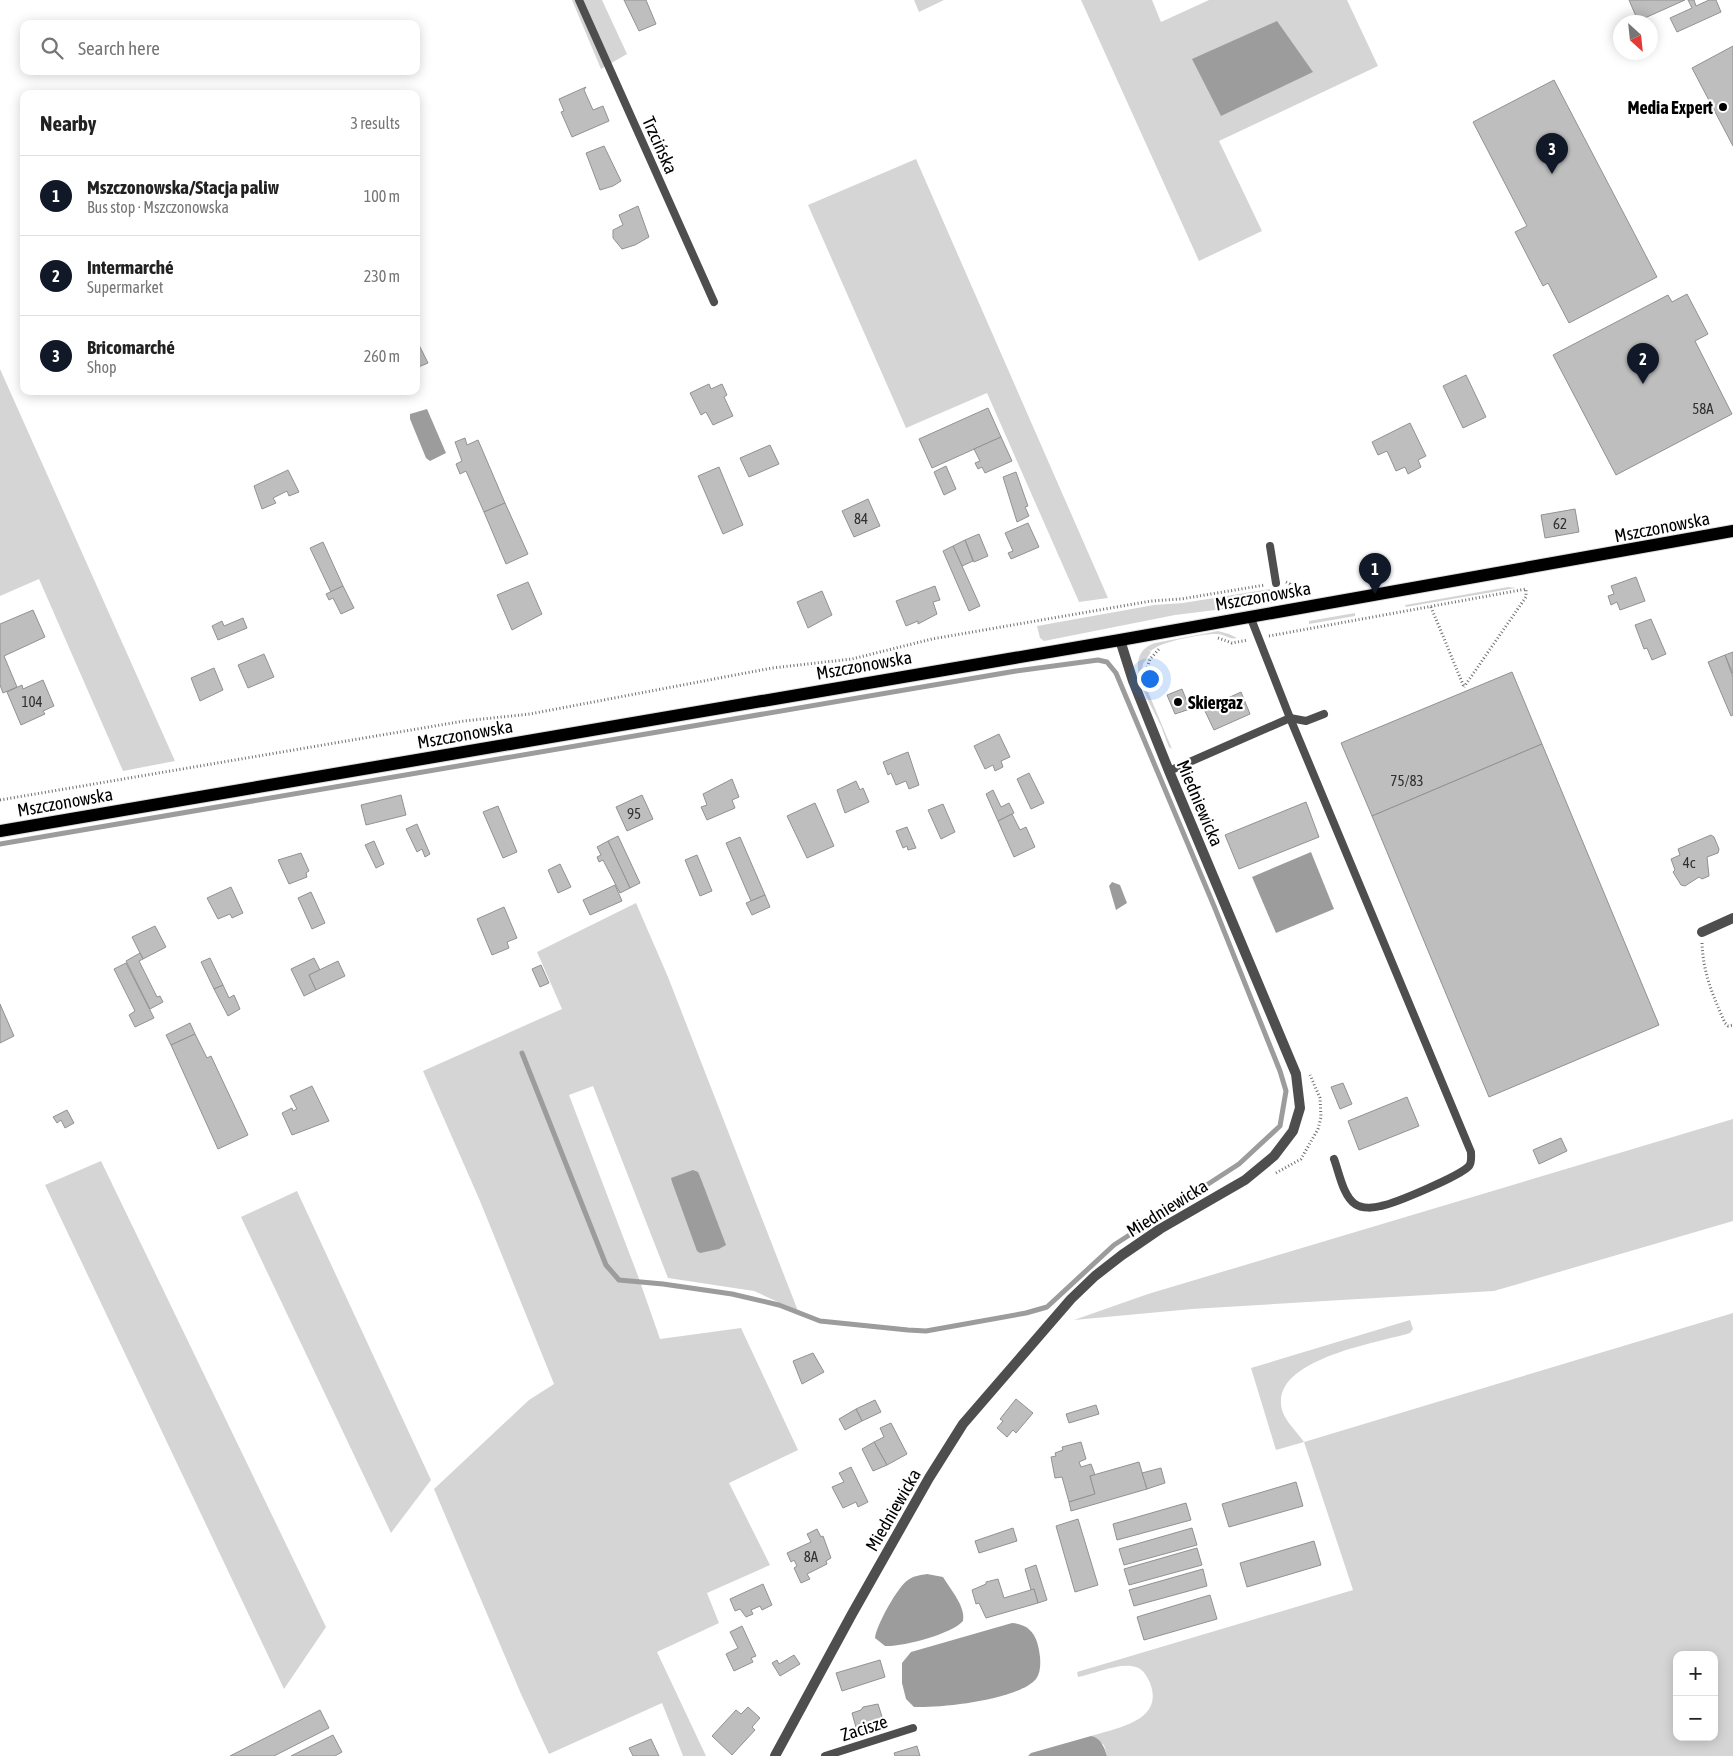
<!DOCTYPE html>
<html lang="en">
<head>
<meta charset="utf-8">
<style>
  body { margin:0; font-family:"Asap Condensed",sans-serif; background:#f6f6f6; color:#222 }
  .controls { position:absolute; right:15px; bottom:15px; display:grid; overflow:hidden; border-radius:10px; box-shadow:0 2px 12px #0003 }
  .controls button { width:45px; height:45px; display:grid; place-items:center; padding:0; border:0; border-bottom:1px solid #e0e0e0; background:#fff; color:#222; font:25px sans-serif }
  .compass { position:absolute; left:1613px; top:15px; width:45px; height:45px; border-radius:50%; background:#fff; box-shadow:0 2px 12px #0003; rotate:153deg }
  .you { position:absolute; left:1149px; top:678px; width:18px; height:18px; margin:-12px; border:4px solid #fff; border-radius:50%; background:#1a73e8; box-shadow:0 0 0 8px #1a73e833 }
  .badge { display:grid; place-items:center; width:32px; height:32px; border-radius:50%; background:#111827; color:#fff; font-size:16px; font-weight:700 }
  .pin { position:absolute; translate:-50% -41px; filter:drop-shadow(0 1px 2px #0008) }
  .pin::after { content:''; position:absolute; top:26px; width:18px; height:15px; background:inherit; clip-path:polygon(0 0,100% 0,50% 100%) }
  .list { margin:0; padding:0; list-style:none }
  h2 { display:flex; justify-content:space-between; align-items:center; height:65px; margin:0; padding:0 20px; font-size:21px }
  h2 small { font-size:16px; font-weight:400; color:#767676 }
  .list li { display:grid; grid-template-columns:32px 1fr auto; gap:15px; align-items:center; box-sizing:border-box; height:80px; padding:0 20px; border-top:1px solid #e0e0e0 }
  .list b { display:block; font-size:19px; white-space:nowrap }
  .list p { margin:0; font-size:16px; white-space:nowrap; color:#767676 }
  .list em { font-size:16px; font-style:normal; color:#767676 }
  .icon { flex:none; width:28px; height:28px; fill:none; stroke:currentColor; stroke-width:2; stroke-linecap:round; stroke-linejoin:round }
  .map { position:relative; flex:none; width:1733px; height:1756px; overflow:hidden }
  .search { position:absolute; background:#fff; box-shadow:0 2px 12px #0003; left:20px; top:20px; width:400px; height:55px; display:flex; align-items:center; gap:12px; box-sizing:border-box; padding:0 18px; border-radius:10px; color:#767676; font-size:19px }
  .panel { position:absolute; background:#fff; box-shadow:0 2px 12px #0003; left:20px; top:90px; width:400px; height:305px; border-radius:10px }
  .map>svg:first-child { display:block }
  .green { fill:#d5d5d5; fill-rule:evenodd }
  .water { fill:#9c9c9c }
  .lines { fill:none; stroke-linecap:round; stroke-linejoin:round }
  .stream { stroke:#9c9c9c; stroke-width:5 }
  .building { fill:#bebebe; stroke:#929292 }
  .primary-casing { stroke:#dbdbdb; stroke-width:14 }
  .path { stroke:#707070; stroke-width:3; stroke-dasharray:1 2.5; stroke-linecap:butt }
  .lane { stroke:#4e4e4e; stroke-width:8 }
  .street { stroke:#4e4e4e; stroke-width:10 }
  .primary { stroke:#000; stroke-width:12 }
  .poi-dot { fill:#000; stroke:#fff; stroke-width:2 }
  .labels { text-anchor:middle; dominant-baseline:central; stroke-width:4.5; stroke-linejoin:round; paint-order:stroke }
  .number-label { font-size:15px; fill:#303030 }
  .poi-label { font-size:18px; font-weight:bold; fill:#000; stroke:#fff; text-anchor:end }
  .street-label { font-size:18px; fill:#000; stroke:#fff }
</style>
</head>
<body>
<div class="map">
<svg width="1733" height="1756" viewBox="0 0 1733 1756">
  <rect width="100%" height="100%" fill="#fff"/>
  <g class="green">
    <path d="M 572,0 L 602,0 L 627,54 L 601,69 Z"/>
    <path d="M 914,0 L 944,0 L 919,12 Z"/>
    <path d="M 1081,0 L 1152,0 L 1161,22 L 1209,0 L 1347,0 L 1378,66 L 1219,141 L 1262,231 L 1199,261 Z"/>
    <path d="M 916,159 L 1108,598 L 1079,602 L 987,393 L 906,428 L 808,205 Z"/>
    <path d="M 0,369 L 175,761 L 123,771 L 39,579 L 0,596 Z"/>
    <path d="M 1508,587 L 1516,588 L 1406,607 L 1405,605 Z"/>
    <path d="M 1270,589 L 1272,603 L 1175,615 L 1044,641 L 1040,638 L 1037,626 L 1154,605 L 1183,603 Z"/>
    <path d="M 1355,613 L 1355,616 L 1309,624 L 1309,621 Z"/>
    <path d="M 1218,631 L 1229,634 L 1237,638 C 1229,640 1225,634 1217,634 C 1205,633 1158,642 1151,651 L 1148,650 L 1151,652 L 1143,664 L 1141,675 L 1172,749 L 1169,747 C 1166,740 1163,731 1161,726 C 1153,706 1117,656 1155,643 Z"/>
    <path d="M 636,903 L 668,977 L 798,1311 L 754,1291 L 668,1278 L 593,1086 L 569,1095 L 638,1276 L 660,1339 L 741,1328 L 798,1450 L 729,1483 L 770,1565 L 707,1593 L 719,1623 L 657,1652 L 706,1756 L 683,1756 L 662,1703 L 549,1754 L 521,1694 L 434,1489 L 529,1400 L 554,1384 L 480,1201 L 423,1071 L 562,1009 L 537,952 Z"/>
    <path d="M 1733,1119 L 1733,1221 L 1494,1291 L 1192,1309 L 1074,1320 L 1148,1294 Z"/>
    <path d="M 101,1161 L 326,1627 L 284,1689 L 45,1185 Z"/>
    <path d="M 297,1191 L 431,1480 L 391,1533 L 241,1217 Z"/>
    <path d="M 1733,1313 L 1733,1756 L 1107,1756 L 1104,1745 L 1091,1736 C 1116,1728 1165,1721 1150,1683 C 1146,1674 1142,1667 1131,1666 C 1116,1664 1094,1674 1078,1677 L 1077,1672 L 1353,1590 L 1304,1442 L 1276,1450 L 1251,1368 L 1410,1320 L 1413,1329 L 1410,1333 C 1377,1343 1279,1358 1281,1403 C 1281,1418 1296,1430 1304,1442 ZM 1677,1655 L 1714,1655 L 1714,1737 L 1677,1737 Z"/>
  </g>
  <g class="water">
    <path d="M 1277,21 L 1313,72 L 1221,116 L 1192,59 Z"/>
    <path d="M 427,409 L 446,453 L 430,461 L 426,458 L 410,419 L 410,414 Z"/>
    <path d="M 1311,852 L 1334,909 L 1276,933 L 1252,877 Z"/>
    <path d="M 1112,882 L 1120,885 L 1127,903 L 1116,910 L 1109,886 Z"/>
    <path d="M 693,1170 L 698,1172 L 701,1179 L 726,1245 L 719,1249 L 700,1253 L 697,1251 L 672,1182 L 671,1178 Z"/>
    <path d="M 927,1574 L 943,1577 C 951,1590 966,1607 963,1621 C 952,1634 902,1647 885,1646 L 875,1638 C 876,1626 898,1586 908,1580 C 913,1576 921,1575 927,1574 Z"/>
    <path d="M 1012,1623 C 1025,1624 1033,1630 1037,1642 C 1040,1652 1043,1670 1036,1679 C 1018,1700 941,1708 914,1707 L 906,1699 L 902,1683 L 902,1663 L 911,1652 Z"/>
    <path d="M 1091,1736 C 1101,1738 1104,1747 1107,1756 L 1028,1756 L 1031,1753 Z"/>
  </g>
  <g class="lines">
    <path class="stream" d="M 0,844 L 1016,671 L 1098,660 L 1107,662 L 1116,673 L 1214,906 L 1280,1071 L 1286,1091 L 1280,1126 L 1239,1164 L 1114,1245 L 1047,1307 L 1026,1313 L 926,1331 L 908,1330 L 820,1321 L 779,1305 L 732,1294 L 663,1284 L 619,1280 L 606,1265 L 522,1053"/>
  </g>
  <g class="building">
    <path d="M 624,0 L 646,0 L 656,24 L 639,31 Z"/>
    <path d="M 1629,0 L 1685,0 L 1638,21 Z"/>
    <path d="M 1688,0 L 1694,0 L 1696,6 L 1709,0 L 1716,0 L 1721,12 L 1677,32 L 1670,18 L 1692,8 Z"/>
    <path d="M 1733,46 L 1733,146 L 1692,68 Z"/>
    <path d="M 1554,80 L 1657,277 L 1569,323 L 1548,283 L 1543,286 L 1515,232 L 1527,226 L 1473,122 Z"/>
    <path d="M 586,87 L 584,90 L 593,110 L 603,106 L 609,121 L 572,137 L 561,112 L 564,111 L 559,99 Z"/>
    <path d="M 604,146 L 621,181 L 613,186 L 600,190 L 586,153 Z"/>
    <path d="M 638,206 L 649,237 L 635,245 L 622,249 L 613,238 L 613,230 L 623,225 L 619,215 Z"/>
    <path d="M 1687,294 L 1708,334 L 1695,341 L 1732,414 L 1616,475 L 1553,355 L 1668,295 L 1672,302 Z"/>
    <path d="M 416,339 L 428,363 L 416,368 Z"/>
    <path d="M 1466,375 L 1486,417 L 1463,428 L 1443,386 Z"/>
    <path d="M 709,384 L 711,389 L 722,384 L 727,395 L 724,397 L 733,416 L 713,425 L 706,412 L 701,415 L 690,393 Z"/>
    <path d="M 988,408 L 1001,437 L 932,468 L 919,439 Z"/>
    <path d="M 1410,423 L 1426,456 L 1418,460 L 1421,467 L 1408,474 L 1405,467 L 1396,471 L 1387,451 L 1378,455 L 1372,442 Z"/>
    <path d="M 1001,437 L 1012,461 L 985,473 L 982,467 L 978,469 L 975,463 L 980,461 L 974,449 Z"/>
    <path d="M 465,438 L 467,445 L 478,440 L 505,503 L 484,512 L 466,471 L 460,474 L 456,464 L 462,461 L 455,442 Z"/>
    <path d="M 770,445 L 779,464 L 749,477 L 740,458 Z"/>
    <path d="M 946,466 L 956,489 L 944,495 L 934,472 Z"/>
    <path d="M 719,467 L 743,525 L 723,534 L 698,476 Z"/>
    <path d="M 288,470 L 299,492 L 289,496 L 287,491 L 273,498 L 276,503 L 262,509 L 254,486 Z"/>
    <path d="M 1016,472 L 1028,506 L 1025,507 L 1029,516 L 1017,522 L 1003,477 Z"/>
    <path d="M 868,499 L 880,526 L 854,537 L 842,511 Z"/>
    <path d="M 505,503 L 528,554 L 506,564 L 484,512 Z"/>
    <path d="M 1575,509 L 1579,532 L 1545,538 L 1541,515 Z"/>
    <path d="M 1028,523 L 1039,547 L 1011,559 L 1008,553 L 1013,551 L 1005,533 Z"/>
    <path d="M 979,534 L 988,556 L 974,562 L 965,540 Z"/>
    <path d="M 965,540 L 973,561 L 962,566 L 953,546 Z"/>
    <path d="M 323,542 L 343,586 L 331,592 L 310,548 Z"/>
    <path d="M 953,546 L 980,606 L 969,611 L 943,551 Z"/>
    <path d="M 1636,577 L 1645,601 L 1620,610 L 1617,602 L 1611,605 L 1608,596 L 1614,594 L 1611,586 Z"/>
    <path d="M 528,582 L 542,614 L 512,630 L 497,595 Z"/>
    <path d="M 343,586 L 354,608 L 341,614 L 333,598 L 329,600 L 326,594 Z"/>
    <path d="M 935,586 L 940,600 L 933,602 L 937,614 L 918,624 L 918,621 L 906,626 L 896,601 Z"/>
    <path d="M 822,591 L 832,615 L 808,628 L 797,602 Z"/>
    <path d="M 33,610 L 45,637 L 4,656 L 17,687 L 3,693 L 0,685 L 0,624 Z"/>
    <path d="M 243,618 L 247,628 L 218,640 L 212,626 L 222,621 L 224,626 Z"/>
    <path d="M 1651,619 L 1666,654 L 1652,660 L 1647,648 L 1644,649 L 1635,625 Z"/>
    <path d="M 1733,652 L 1733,674 L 1725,655 Z"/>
    <path d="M 264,654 L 274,677 L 248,688 L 238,665 Z"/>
    <path d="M 1725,655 L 1733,677 L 1733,715 L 1731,716 L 1708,662 Z"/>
    <path d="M 214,668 L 223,690 L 200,701 L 191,678 Z"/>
    <path d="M 1512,672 L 1542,744 L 1372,816 L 1341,743 Z"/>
    <path d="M 43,680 L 54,706 L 43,711 L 45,714 L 21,725 L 7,692 L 22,685 L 23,689 Z"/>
    <path d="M 1182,689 L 1190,709 L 1175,714 L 1167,695 Z"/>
    <path d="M 1241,692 L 1250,714 L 1214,730 L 1204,709 Z"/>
    <path d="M 999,734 L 1010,757 L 1001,761 L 1003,767 L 995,771 L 993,765 L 985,769 L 974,746 Z"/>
    <path d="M 1542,744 L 1659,1025 L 1489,1097 L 1372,816 Z"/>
    <path d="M 908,752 L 919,785 L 909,789 L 906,781 L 896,785 L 891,773 L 888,775 L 883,762 Z"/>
    <path d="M 1029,773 L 1044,803 L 1031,809 L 1017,779 Z"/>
    <path d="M 732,779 L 739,797 L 732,800 L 735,808 L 707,820 L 701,807 L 707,805 L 703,794 Z"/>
    <path d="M 856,781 L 860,790 L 863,788 L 869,802 L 845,813 L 837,790 Z"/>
    <path d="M 993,790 L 1001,807 L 1009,803 L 1014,813 L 998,821 L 986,794 Z"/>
    <path d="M 401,795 L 406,815 L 366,825 L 361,805 Z"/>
    <path d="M 642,795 L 653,819 L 627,831 L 616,807 Z"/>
    <path d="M 1306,802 L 1319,837 L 1239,869 L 1225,835 Z"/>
    <path d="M 815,803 L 834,846 L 807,858 L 787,816 Z"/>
    <path d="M 943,804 L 955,832 L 941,839 L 928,810 Z"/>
    <path d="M 498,806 L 517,852 L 503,858 L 483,812 Z"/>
    <path d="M 1012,814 L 1020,830 L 1026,827 L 1035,847 L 1014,857 L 998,821 Z"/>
    <path d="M 417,824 L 430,854 L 425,857 L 422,849 L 417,852 L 406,829 Z"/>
    <path d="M 907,827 L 916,848 L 908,850 L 907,846 L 903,848 L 896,831 Z"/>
    <path d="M 1711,835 L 1714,837 L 1719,849 L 1718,853 L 1707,857 L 1709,876 L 1702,879 L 1699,877 L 1685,886 L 1681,885 L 1673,872 L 1675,870 L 1671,859 L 1680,855 L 1678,849 Z"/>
    <path d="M 618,836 L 640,883 L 630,888 L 608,841 Z"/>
    <path d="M 740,837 L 765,895 L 751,901 L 726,843 Z"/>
    <path d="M 374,841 L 384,864 L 376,868 L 365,845 Z"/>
    <path d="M 608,841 L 630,888 L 620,893 L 603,860 L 599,862 L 597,857 L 601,855 L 597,847 Z"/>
    <path d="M 301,853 L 309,871 L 306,873 L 307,877 L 289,884 L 278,860 Z"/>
    <path d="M 697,855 L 712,891 L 700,896 L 685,860 Z"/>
    <path d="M 560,864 L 571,887 L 558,893 L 548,870 Z"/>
    <path d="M 615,885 L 622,901 L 590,915 L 583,900 Z"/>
    <path d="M 231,887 L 243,913 L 232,918 L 230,914 L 218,919 L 207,898 Z"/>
    <path d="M 311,892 L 325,923 L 312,929 L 298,898 Z"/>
    <path d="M 765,895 L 770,907 L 752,915 L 746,903 Z"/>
    <path d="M 504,907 L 517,938 L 507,942 L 509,948 L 492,955 L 477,919 Z"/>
    <path d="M 155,926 L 166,947 L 143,959 L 132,937 Z"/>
    <path d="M 140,953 L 143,959 L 139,961 L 157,997 L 160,996 L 163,1002 L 150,1009 L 126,961 Z"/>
    <path d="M 210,958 L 223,985 L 214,989 L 201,962 Z"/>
    <path d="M 314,958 L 320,970 L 309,975 L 316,990 L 304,996 L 291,969 Z"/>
    <path d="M 338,961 L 345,976 L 316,990 L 309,975 Z"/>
    <path d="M 126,963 L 154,1018 L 135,1027 L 129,1015 L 135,1011 L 114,969 Z"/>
    <path d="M 541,965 L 549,983 L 540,987 L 532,969 Z"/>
    <path d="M 223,985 L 229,998 L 234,995 L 240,1009 L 228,1016 L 214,989 Z"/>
    <path d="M 0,1004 L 14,1036 L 0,1043 Z"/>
    <path d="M 190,1023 L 195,1034 L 171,1045 L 166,1035 Z"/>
    <path d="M 195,1034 L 207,1058 L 211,1056 L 248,1135 L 218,1149 L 171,1045 Z"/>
    <path d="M 1343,1083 L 1352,1104 L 1340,1109 L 1331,1087 Z"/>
    <path d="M 312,1086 L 329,1121 L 292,1135 L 282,1113 L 292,1108 L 293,1111 L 297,1109 L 290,1096 Z"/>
    <path d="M 1407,1097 L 1419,1126 L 1359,1150 L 1348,1121 Z"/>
    <path d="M 67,1110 L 74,1123 L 65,1128 L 61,1120 L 57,1123 L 53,1117 Z"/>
    <path d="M 1561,1138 L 1567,1151 L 1539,1164 L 1533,1150 Z"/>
    <path d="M 813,1353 L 824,1372 L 802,1384 L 793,1361 Z"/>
    <path d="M 1016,1399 L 1033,1413 L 1016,1433 L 1013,1430 L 1007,1437 L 997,1428 L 1003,1421 L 1000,1419 Z"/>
    <path d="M 875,1400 L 881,1412 L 862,1421 L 856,1409 Z"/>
    <path d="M 1096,1405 L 1099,1414 L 1069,1423 L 1066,1414 Z"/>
    <path d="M 856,1409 L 862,1421 L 845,1430 L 839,1419 Z"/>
    <path d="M 891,1423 L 907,1454 L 887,1465 L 874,1442 L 884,1437 L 880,1428 Z"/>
    <path d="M 874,1442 L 887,1465 L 873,1471 L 862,1449 Z"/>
    <path d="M 1081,1442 L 1086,1459 L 1079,1462 L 1081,1467 L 1091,1464 L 1095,1475 L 1090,1476 L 1095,1494 L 1069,1502 L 1062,1477 L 1055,1478 L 1051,1457 L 1056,1456 L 1055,1453 L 1063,1450 L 1062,1447 Z"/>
    <path d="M 1139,1462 L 1147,1489 L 1071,1511 L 1069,1502 L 1095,1494 L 1090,1476 Z"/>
    <path d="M 851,1467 L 868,1502 L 858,1507 L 856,1502 L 843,1508 L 832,1487 L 844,1482 L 839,1473 Z"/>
    <path d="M 1161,1468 L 1165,1483 L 1147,1489 L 1142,1473 Z"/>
    <path d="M 1296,1482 L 1303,1506 L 1229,1527 L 1222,1504 Z"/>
    <path d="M 1186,1503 L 1191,1520 L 1117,1540 L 1113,1524 Z"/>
    <path d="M 1078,1519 L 1098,1585 L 1075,1592 L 1056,1526 Z"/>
    <path d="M 1013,1528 L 1017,1541 L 979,1553 L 975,1541 Z"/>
    <path d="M 1192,1528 L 1197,1545 L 1124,1565 L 1119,1549 Z"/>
    <path d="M 817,1529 L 821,1537 L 823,1536 L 831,1558 L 826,1561 L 827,1564 L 807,1574 L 810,1579 L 801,1583 L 794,1568 L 797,1566 L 794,1560 L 791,1562 L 787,1553 L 811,1542 L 807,1534 Z"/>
    <path d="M 1314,1541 L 1321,1565 L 1247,1587 L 1240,1563 Z"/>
    <path d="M 1197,1548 L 1202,1565 L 1129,1585 L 1124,1569 Z"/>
    <path d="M 1036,1565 L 1047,1600 L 1038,1603 L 1034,1589 L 1031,1590 L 1025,1569 Z"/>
    <path d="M 1203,1569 L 1207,1586 L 1134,1606 L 1129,1590 Z"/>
    <path d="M 998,1579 L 1004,1598 L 1034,1589 L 1038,1603 L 986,1618 L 979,1603 L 976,1604 L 972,1590 L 986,1584 L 986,1582 Z"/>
    <path d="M 763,1584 L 772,1605 L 762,1610 L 760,1606 L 751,1610 L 753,1614 L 746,1617 L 740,1609 L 735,1611 L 730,1599 Z"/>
    <path d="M 1210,1595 L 1217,1619 L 1144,1640 L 1137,1617 Z"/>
    <path d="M 742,1626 L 756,1656 L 751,1658 L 753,1662 L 734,1671 L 726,1654 L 738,1648 L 730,1632 Z"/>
    <path d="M 794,1655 L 800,1664 L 780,1676 L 772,1663 L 777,1660 L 779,1664 Z"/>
    <path d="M 880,1660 L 885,1677 L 842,1691 L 836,1673 Z"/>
    <path d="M 878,1704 L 884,1723 L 857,1731 L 852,1713 L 861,1710 L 863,1707 Z"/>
    <path d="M 748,1707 L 760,1718 L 752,1727 L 755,1730 L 732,1755 L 712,1736 L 736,1710 L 741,1714 Z"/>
    <path d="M 320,1710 L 329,1728 L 274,1756 L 230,1756 Z"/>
    <path d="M 333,1735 L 342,1752 L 335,1756 L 291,1756 Z"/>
    <path d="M 651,1739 L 659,1756 L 633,1756 L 629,1748 Z"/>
    <path d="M 917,1746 L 920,1756 L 895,1756 L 894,1753 Z"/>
  </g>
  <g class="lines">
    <g class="primary-casing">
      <path id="primary" d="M 0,831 L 1120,640 L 1733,531"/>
    </g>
    <g class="path">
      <path d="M 1286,582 L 1290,584 L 1293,595"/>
      <path d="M 1431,607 L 1464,687"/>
      <path d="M 1269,636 L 1526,589 L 1526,597 L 1464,687"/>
      <path d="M 1218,638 L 1232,643 L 1248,640"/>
      <path d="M 1145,674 L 1150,659 L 1160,648"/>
      <path d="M 0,800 L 464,721 L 530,714 L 772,668 L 852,659 L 932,639 L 1151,601 L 1181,599 L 1265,585"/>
      <path d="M 1702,943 C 1703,973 1713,996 1725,1023 L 1728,1026 L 1733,1025"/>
      <path d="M 1276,1173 L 1301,1159 L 1318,1129 L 1321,1117 L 1320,1098 L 1310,1075"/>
    </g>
    <g class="lane">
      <path d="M 579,0 L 714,302"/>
      <path d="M 1270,546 L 1276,583"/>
      <path d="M 1250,616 L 1290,718 L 1471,1152 C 1471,1157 1472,1162 1469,1166 C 1460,1176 1396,1203 1381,1206 C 1374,1208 1362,1209 1355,1204 C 1343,1196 1339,1172 1334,1159"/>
      <path d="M 1169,771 L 1290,718 L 1306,721 L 1324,714"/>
      <path d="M 825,1756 L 913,1728"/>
    </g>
    <g class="street">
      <path d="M 1702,932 L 1733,918"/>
      <path d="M 775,1756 L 852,1614 L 929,1478 L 963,1424 L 1071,1299 L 1095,1276 L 1122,1255 L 1160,1229 L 1245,1180 L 1274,1156 L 1293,1131 L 1300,1108 L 1296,1074 L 1169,771 L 1133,681 L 1120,640"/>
    </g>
    <use href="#primary" class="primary"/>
  </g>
  <g class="poi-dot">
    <circle cx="1723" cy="107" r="5"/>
    <circle cx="1178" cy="702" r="5"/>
  </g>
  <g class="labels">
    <g class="number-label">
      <text x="1703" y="408">58A</text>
      <text x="861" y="518">84</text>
      <text x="1560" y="523">62</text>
      <text x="32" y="701">104</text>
      <text x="1407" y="780">75/83</text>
      <text x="634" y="813">95</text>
      <text x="1689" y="862">4c</text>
      <text x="811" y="1556">8A</text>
    </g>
    <g class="poi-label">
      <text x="1713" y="107">Media Expert</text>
      <text x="1188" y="702" text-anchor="start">Skiergaz</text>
    </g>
    <g class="street-label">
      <text transform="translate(660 145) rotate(66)">Trzcińska</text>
      <text transform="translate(1662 527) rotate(-11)">Mszczonowska</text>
      <text transform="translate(1263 596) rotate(-10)">Mszczonowska</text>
      <text transform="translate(864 665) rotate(-10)">Mszczonowska</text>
      <text transform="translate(465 734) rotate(-10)">Mszczonowska</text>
      <text transform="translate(65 802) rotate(-10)">Mszczonowska</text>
      <text transform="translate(1200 803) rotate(67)">Miedniewicka</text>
      <text transform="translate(1167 1208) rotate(-32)">Miedniewicka</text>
      <text transform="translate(893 1510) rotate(-60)">Miedniewicka</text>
      <text transform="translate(864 1728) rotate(-18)">Zacisze</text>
    </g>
  </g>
</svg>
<div class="controls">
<button>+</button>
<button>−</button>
</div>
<svg class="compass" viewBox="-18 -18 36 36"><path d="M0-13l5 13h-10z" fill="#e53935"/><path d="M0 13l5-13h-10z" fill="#767676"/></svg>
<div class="you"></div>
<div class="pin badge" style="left:1375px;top:594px">1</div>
<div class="pin badge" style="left:1643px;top:384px">2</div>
<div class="pin badge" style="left:1552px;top:174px">3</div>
<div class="search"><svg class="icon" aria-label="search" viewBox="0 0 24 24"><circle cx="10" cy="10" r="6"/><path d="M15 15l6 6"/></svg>Search here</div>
<section class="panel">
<h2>Nearby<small>3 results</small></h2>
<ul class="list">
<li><span class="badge">1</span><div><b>Mszczonowska/Stacja paliw</b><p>Bus stop · Mszczonowska</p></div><em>100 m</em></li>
<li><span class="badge">2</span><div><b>Intermarché</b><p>Supermarket</p></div><em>230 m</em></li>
<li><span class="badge">3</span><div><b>Bricomarché</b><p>Shop</p></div><em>260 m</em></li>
</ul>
</section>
</div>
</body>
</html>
